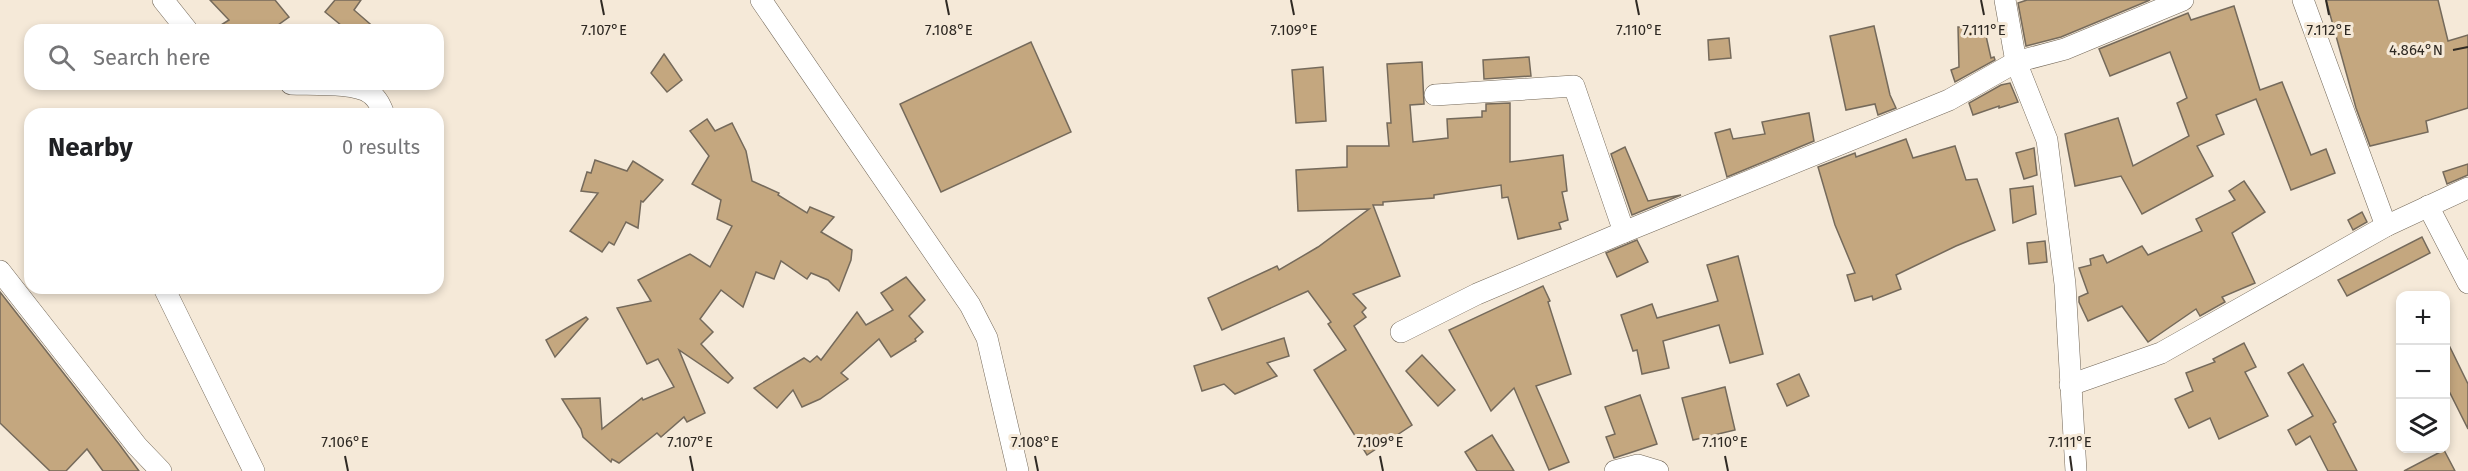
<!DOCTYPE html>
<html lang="en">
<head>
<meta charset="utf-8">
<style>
  body { margin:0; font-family:"Fira Sans",sans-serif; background:#f2f2f2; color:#202124 }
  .controls { position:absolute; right:18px; bottom:18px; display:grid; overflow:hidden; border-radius:12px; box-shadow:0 3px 9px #0003 }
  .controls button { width:54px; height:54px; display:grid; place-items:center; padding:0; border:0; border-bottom:2px solid #e0e0e0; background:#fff; color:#202124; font:30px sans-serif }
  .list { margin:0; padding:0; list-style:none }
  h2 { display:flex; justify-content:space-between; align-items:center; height:78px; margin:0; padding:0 24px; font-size:26px }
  h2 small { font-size:20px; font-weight:400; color:#757577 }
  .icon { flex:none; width:33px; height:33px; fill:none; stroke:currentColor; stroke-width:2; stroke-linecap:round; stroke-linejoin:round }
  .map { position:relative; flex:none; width:2468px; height:471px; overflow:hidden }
  .search { position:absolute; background:#fff; box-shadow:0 3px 9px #0003; left:24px; top:24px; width:420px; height:66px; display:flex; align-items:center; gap:15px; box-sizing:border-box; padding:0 21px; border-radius:18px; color:#757577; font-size:22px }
  .panel { position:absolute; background:#fff; box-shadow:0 3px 9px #0003; left:24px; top:108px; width:420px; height:186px; border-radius:18px }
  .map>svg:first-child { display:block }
  .building { fill:#c4a77f; stroke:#756a5b; stroke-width:1.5 }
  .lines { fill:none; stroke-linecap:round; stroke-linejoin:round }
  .minor-casing { stroke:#736859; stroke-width:22 }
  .minor { stroke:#fff; stroke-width:21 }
  .ticks { fill:none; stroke:#2e2923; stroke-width:2 }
  .ticks-label { font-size:15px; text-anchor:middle; fill:#2e2923; stroke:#f5e9d8; stroke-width:6; stroke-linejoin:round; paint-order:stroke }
</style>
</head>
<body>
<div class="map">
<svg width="2468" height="471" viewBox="0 0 2468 471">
  <rect width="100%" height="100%" fill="#f5e9d8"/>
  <g class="building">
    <path d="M 210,0 L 275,0 L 289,17 L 271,30 L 213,30 L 229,20 Z"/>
    <path d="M 335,0 L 361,0 L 354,10 L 377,30 L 347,30 L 325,12 Z"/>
    <path d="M 2027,0 L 2150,0 L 2061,37 L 2026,46 L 2018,3 Z"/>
    <path d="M 2326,0 L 2438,0 L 2448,41 L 2468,35 L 2468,108 L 2426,121 L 2428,132 L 2370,146 L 2356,108 Z"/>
    <path d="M 2234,6 L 2260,90 L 2282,82 L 2311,155 L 2326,149 L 2335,173 L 2291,190 L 2256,99 L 2216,115 L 2224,134 L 2197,146 L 2213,176 L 2142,214 L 2121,176 L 2075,186 L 2065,134 L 2118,118 L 2133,166 L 2189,136 L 2177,103 L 2187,98 L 2170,52 L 2110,76 L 2099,49 L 2188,13 L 2191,20 Z"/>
    <path d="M 1874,26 L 1890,95 L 1896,108 L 1878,115 L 1875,104 L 1846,110 L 1830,36 Z"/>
    <path d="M 1958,27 L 1984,27 L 1991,58 L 1994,57 L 1995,60 L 1955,82 L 1951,70 L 1959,67 Z"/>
    <path d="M 1729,38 L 1731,58 L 1709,60 L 1708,40 Z"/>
    <path d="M 1031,42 L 1071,132 L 941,192 L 900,104 Z"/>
    <path d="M 664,54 L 682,80 L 667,92 L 651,73 Z"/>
    <path d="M 1529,57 L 1531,76 L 1484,79 L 1483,60 Z"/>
    <path d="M 1422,62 L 1424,104 L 1410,105 L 1413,142 L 1448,138 L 1447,119 L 1482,117 L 1482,111 L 1486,111 L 1486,104 L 1510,103 L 1510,162 L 1563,155 L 1567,191 L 1562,192 L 1568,220 L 1559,223 L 1561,229 L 1518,239 L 1508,197 L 1502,198 L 1501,185 L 1434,195 L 1434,198 L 1383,202 L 1383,205 L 1373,205 L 1400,276 L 1353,294 L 1366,308 L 1362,312 L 1366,317 L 1354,326 L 1412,425 L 1367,455 L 1314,370 L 1346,350 L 1328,324 L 1331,322 L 1308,291 L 1222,330 L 1208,298 L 1277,266 L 1279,270 L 1318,247 L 1369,209 L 1298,211 L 1296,170 L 1347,167 L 1347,146 L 1389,146 L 1387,123 L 1391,123 L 1387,64 Z"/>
    <path d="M 1323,67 L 1326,121 L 1296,123 L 1292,70 Z"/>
    <path d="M 2010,83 L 2018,102 L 1999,108 L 1999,106 L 1973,115 L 1969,103 L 2001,85 Z"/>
    <path d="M 1809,113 L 1814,141 L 1727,177 L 1715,133 L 1730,129 L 1733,139 L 1765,134 L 1762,122 Z"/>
    <path d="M 707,119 L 715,131 L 732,123 L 746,151 L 752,181 L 779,193 L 778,195 L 807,213 L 810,207 L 834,217 L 821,232 L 852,250 L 851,260 L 839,291 L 828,280 L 811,273 L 807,279 L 781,261 L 774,279 L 756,272 L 743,307 L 721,290 L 700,319 L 713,332 L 701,344 L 733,378 L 728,383 L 679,350 L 705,413 L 687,422 L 684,417 L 661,437 L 657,433 L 619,463 L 612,459 L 611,462 L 583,437 L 581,429 L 562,399 L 600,398 L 602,429 L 642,398 L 643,400 L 674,387 L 658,359 L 647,364 L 617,308 L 651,301 L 638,280 L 690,254 L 710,267 L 732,226 L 717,219 L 721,200 L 692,184 L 709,156 L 690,131 Z"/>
    <path d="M 1906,139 L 1913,158 L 1955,146 L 1966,180 L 1977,179 L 1995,230 L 1956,246 L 1896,275 L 1901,289 L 1873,300 L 1872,296 L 1855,301 L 1847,275 L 1855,273 L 1835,225 L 1818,167 L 1855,153 L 1856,157 Z"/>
    <path d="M 1625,147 L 1648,201 L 1681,195 L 1632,215 L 1611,154 Z"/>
    <path d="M 2034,148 L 2037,175 L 2024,179 L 2016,153 Z"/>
    <path d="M 595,160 L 627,171 L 633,161 L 663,180 L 643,202 L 641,201 L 638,228 L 626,222 L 614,245 L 609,242 L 602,252 L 570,231 L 598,193 L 581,191 L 587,172 L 591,173 Z"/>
    <path d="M 2468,164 L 2468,175 L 2447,184 L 2443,172 Z"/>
    <path d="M 2244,181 L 2265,212 L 2232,233 L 2255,283 L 2222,297 L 2225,302 L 2200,316 L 2196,309 L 2148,342 L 2122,306 L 2088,321 L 2079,302 L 2079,297 L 2088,293 L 2079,268 L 2091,265 L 2090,259 L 2103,255 L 2107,263 L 2142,246 L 2148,255 L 2202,231 L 2196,219 L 2235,200 L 2229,191 Z"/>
    <path d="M 2033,186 L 2036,214 L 2013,223 L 2010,189 Z"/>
    <path d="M 2362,212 L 2367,222 L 2353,230 L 2348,220 Z"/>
    <path d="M 2422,237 L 2430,253 L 2347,296 L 2338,280 Z"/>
    <path d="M 1637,240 L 1648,262 L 1617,277 L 1606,253 Z"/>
    <path d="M 2045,241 L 2047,262 L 2029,264 L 2027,243 Z"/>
    <path d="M 1738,256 L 1763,354 L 1730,363 L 1719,325 L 1663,341 L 1669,368 L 1642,374 L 1637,350 L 1633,351 L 1621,315 L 1652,304 L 1657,318 L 1718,301 L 1707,265 Z"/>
    <path d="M 906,277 L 925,300 L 909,316 L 923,332 L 915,339 L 916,341 L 891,357 L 879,339 L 841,373 L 848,379 L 820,399 L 802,407 L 793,390 L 777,408 L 754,388 L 804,358 L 810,362 L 817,356 L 821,360 L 857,312 L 866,325 L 893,310 L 881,293 Z"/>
    <path d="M 1543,286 L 1550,301 L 1548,302 L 1571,374 L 1536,386 L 1569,462 L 1549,470 L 1514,388 L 1491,411 L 1449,330 Z"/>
    <path d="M 0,292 L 119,444 L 139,471 L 103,471 L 87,449 L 66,471 L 50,471 L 0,423 Z"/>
    <path d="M 586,317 L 588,319 L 555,357 L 546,340 Z"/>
    <path d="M 2445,337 L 2468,384 L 2468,429 L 2445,383 Z"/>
    <path d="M 1284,338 L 1289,356 L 1267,363 L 1277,376 L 1235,394 L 1224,384 L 1202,391 L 1194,366 Z"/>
    <path d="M 2244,343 L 2256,367 L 2245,372 L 2268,416 L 2219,439 L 2210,418 L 2189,428 L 2175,399 L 2193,391 L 2186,373 L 2215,362 L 2213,359 Z"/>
    <path d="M 1422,355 L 1455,390 L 1438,406 L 1406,371 Z"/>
    <path d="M 2303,364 L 2336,422 L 2333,424 L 2357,471 L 2328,471 L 2310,436 L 2296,445 L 2288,430 L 2313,416 L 2288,373 Z"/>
    <path d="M 1799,374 L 1809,396 L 1787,406 L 1777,384 Z"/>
    <path d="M 1725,387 L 1735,430 L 1693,440 L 1682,398 Z"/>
    <path d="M 1640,395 L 1657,444 L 1614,458 L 1606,437 L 1615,434 L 1605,407 Z"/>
    <path d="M 1492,435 L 1514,471 L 1477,471 L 1465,452 Z"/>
    <path d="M 2444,450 L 2455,471 L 2404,471 Z"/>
  </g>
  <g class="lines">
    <g class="minor-casing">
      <g id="minor">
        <path d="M 163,0 L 187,30"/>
        <path d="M 761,0 L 970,305 L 987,338 L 1018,471"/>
        <path d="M 2005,0 L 2016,62 L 2047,140 L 2065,284 L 2076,471"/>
        <path d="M 2303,0 L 2386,226"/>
        <path d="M 291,84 C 311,85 356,82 371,94 C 378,99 381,107 384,114"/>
        <path d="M 1435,95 L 1574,86 L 1624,232"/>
        <path d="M 2428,206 L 2468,283"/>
        <path d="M 0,271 L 137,446 L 161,471"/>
        <path d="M 164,288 L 254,471"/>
        <path d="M 1401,332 L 1477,294 L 1624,232 L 1949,100 L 2016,62 L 2065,49 L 2183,0"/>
        <path d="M 2070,385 L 2161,353 L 2386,226 L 2468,188"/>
        <path d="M 1615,471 L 1638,465 L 1658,471"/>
      </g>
    </g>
    <use href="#minor" class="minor"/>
  </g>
  <path class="ticks" d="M 601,0 L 604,15M 946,0 L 949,15M 1291,0 L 1294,15M 1636,0 L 1639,15M 1981,0 L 1984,15M 2326,0 L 2329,15M 2453,50 L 2468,47M 345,456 L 348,471M 690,456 L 693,471M 1035,456 L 1038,471M 1380,456 L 1383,471M 1725,456 L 1728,471M 2070,456 L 2072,471"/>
  <g class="ticks-label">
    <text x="604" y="35">7.107°E</text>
    <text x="949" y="35">7.108°E</text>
    <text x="1294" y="35">7.109°E</text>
    <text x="1639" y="35">7.110°E</text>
    <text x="1984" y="35">7.111°E</text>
    <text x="2329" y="35">7.112°E</text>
    <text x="2416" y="55">4.864°N</text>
    <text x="345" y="447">7.106°E</text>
    <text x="690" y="447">7.107°E</text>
    <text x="1035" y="447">7.108°E</text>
    <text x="1380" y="447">7.109°E</text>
    <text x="1725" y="447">7.110°E</text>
    <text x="2070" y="447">7.111°E</text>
  </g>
</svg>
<div class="controls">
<button>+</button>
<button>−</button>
<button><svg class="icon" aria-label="layers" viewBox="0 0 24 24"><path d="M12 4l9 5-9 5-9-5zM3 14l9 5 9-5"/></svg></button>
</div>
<div class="search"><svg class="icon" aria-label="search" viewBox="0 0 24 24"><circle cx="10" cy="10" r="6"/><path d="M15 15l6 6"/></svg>Search here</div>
<section class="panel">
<h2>Nearby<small>0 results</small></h2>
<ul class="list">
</ul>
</section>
</div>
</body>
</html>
